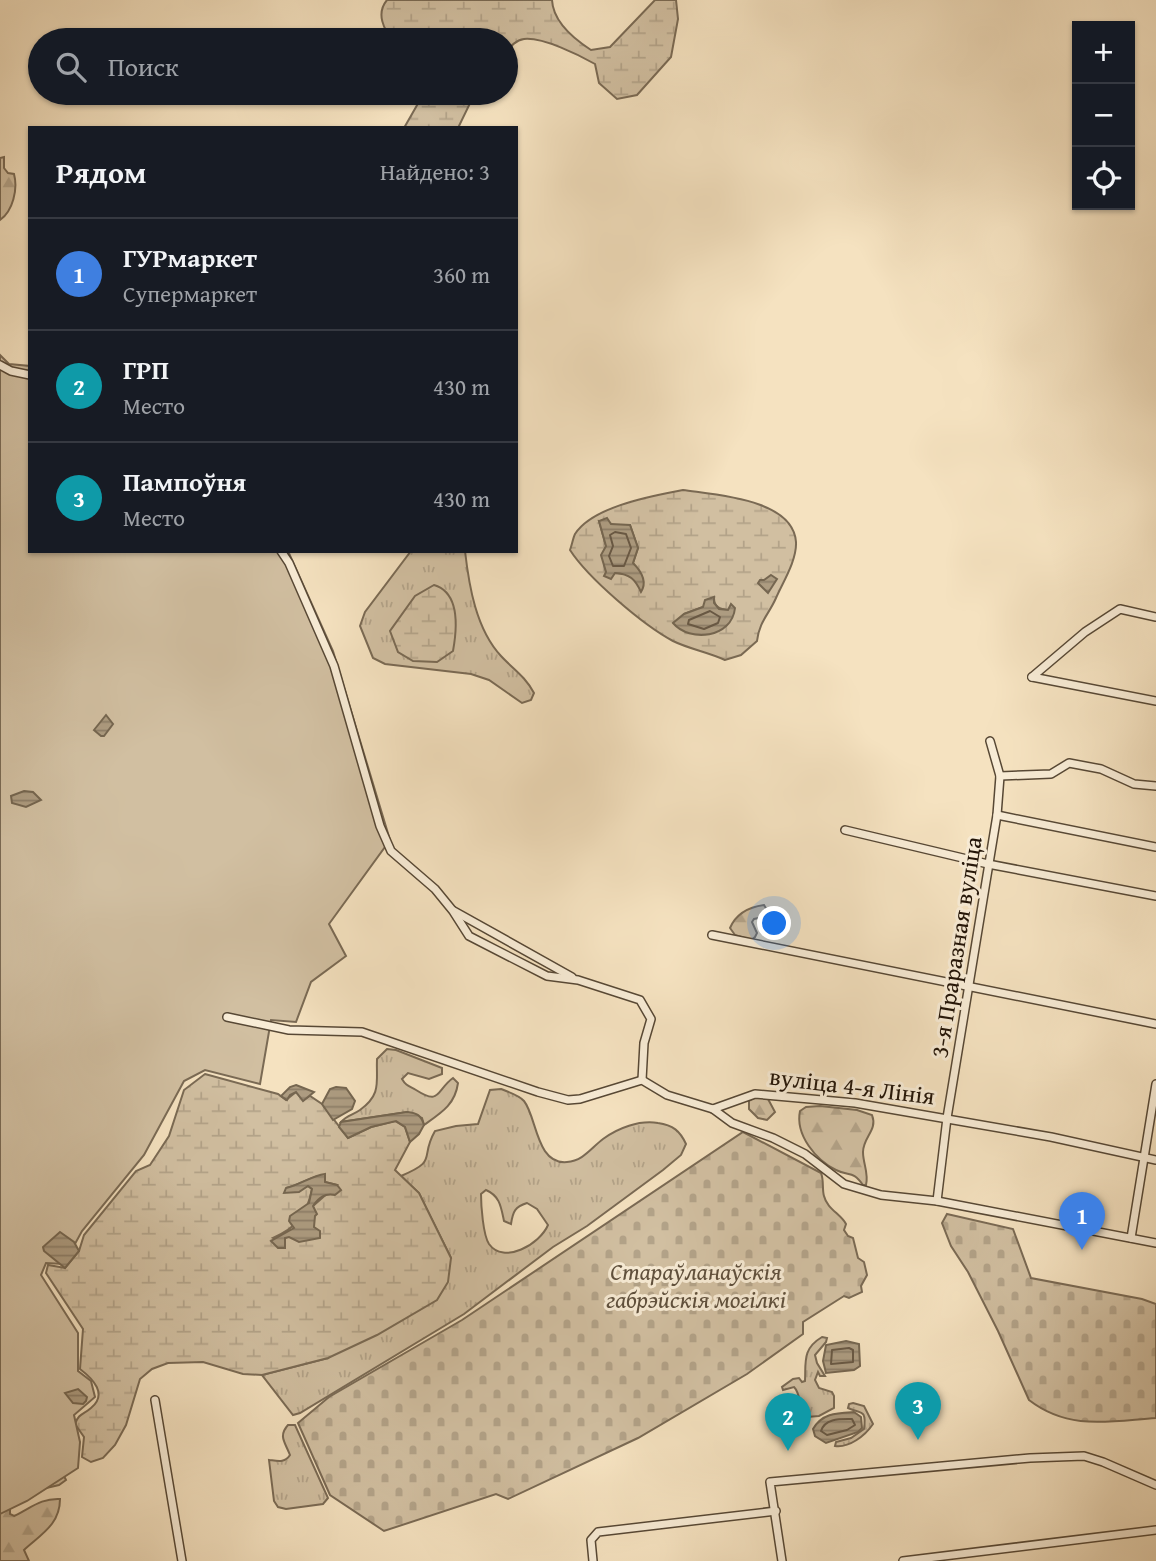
<!DOCTYPE html>
<html lang="ru">
<head>
<meta charset="utf-8">
<style>
  body { margin:0; font-family:"Gentium Book Plus",serif; background:#242831; color:#f1f3f6 }
  .controls { position:absolute; right:21px; top:21px; display:grid; overflow:hidden; border-radius:0px; box-shadow:0 2px 5px #0004 }
  .controls button { width:63px; height:63px; display:grid; place-items:center; padding:0; border:0; border-bottom:2px solid #363941; background:#171b24; color:#f1f3f6; font:35px sans-serif }
  .you { position:absolute; left:775px; top:924px; width:24px; height:24px; margin:-18px; border:5px solid #fff; border-radius:50%; background:#1a73e8; box-shadow:0 0 0 10px #1a73e833 }
  .badge { display:grid; place-items:center; width:46px; height:46px; border-radius:50%; background:#c59692; color:#fff; font-size:23px; font-weight:700 }
  .pin { position:absolute; translate:-50% -58px; filter:drop-shadow(0 2px 4px #0008) }
  .pin::after { content:''; position:absolute; top:37px; width:24px; height:21px; background:inherit; clip-path:polygon(0 0,100% 0,50% 100%) }
  .list { margin:0; padding:0; list-style:none }
  h2 { display:flex; justify-content:space-between; align-items:center; height:91px; margin:0; padding:0 28px; font-size:30px }
  h2 small { font-size:23px; font-weight:400; color:#9ea1a6 }
  .list li { display:grid; grid-template-columns:46px 1fr auto; gap:21px; align-items:center; box-sizing:border-box; height:112px; padding:0 28px; border-top:2px solid #363941 }
  .list b { display:block; font-size:26px; white-space:nowrap }
  .list p { margin:0; font-size:23px; white-space:nowrap; color:#9ea1a6 }
  .list em { font-size:23px; font-style:normal; color:#9ea1a6 }
  .icon { flex:none; width:38px; height:38px; fill:none; stroke:currentColor; stroke-width:2; stroke-linecap:round; stroke-linejoin:round }
  .map { position:relative; flex:none; width:1156px; height:1561px; overflow:hidden }
  .search { position:absolute; background:#171b24; box-shadow:0 2px 5px #0004; left:28px; top:28px; width:490px; height:77px; display:flex; align-items:center; gap:18px; box-sizing:border-box; padding:0 24px; border-radius:38px; color:#9ea1a6; font-size:26px }
  .panel { position:absolute; background:#171b24; box-shadow:0 2px 5px #0004; left:28px; top:126px; width:490px; height:427px; border-radius:0px }
  .map>svg:first-child { display:block }
  .grass { fill:url(#grass-tufts); stroke:#7a6a54; stroke-width:2; fill-rule:evenodd }
  .forest { fill:url(#forest-firs); stroke:#7a6a54; stroke-width:2 }
  .wetland { fill:url(#wetland-marsh); stroke:#7a6a54; stroke-width:2; fill-rule:evenodd }
  .cemetery { fill:url(#cemetery-stones); stroke:#7a6a54; stroke-width:2 }
  .garden { fill:#d1bfa1; stroke:#7a6a54; stroke-width:2 }
  .water { fill:url(#water-rules); stroke:#756650; stroke-width:2 }
  .lines { fill:none; stroke-linecap:round; stroke-linejoin:round }
  .shore { stroke:#685844; stroke-width:2 }
  .minor-casing { stroke:#574835; stroke-width:10 }
  .minor { stroke:#f8ecd6; stroke-width:7 }
  .labels { text-anchor:middle; dominant-baseline:central; stroke-width:6; stroke-linejoin:round; paint-order:stroke }
  .street-label { font-size:24px; fill:#221407; stroke:#f8ecd6 }
  .park-label { font-size:24px; font-style:italic; fill:#5f503d; stroke:#f8ecd6 }
</style>
</head>
<body>
<div class="map">
<svg width="1156" height="1561" viewBox="0 0 1156 1561">
  <defs>
    <pattern id="grass-tufts" width="24" height="20" patternUnits="userSpaceOnUse" patternTransform="scale(1.75)"><rect width="24" height="20" fill="#d1bfa1"/><path d="M3 7l-1-3M5 7V3M7 7l1-3M15 17l-1-3M17 17v-4M19 17l1-3" fill="none" stroke="#b3a389"/></pattern>
    <pattern id="forest-firs" width="22" height="20" patternUnits="userSpaceOnUse" patternTransform="scale(1.75)"><rect width="22" height="20" fill="#d1bfa1"/><path d="M5 1l3.5 6h-7zM16 11l3.5 6h-7z" fill="#b3a389"/></pattern>
    <pattern id="wetland-marsh" width="20" height="14" patternUnits="userSpaceOnUse" patternTransform="scale(1.75)"><rect width="20" height="14" fill="#d1bfa1"/><path d="M1 5h8M5 5V1M11 12h8M15 12V8" fill="none" stroke="#b3a389"/></pattern>
    <pattern id="cemetery-stones" width="16" height="16" patternUnits="userSpaceOnUse" patternTransform="scale(1.75)"><rect width="16" height="16" fill="#d1bfa1"/><path d="M2 7V4a2 2 0 0 1 4 0v3zM10 15v-3a2 2 0 0 1 4 0v3z" fill="#b3a389"/></pattern>
    <pattern id="water-rules" width="6" height="5" patternUnits="userSpaceOnUse" patternTransform="scale(1.75)"><rect width="6" height="5" fill="#ad9c81"/><path d="M0 2.5h6" fill="none" stroke="#8c7e68"/></pattern>
  </defs>
  <rect width="100%" height="100%" fill="#f5e2c0"/>
  <filter id="stains"><feTurbulence type="fractalNoise" baseFrequency=".00286" numOctaves="4"/><feColorMatrix values="0 0 0 0 .2 0 0 0 0 .09 0 0 0 0 .02 0 0 0 .5 -.17"/></filter>
  <radialGradient id="worn" r=".72"><stop offset=".6" stop-color="#630" stop-opacity="0"/><stop offset="1" stop-color="#630" stop-opacity=".3"/></radialGradient>
  <g class="grass">
    <path d="M 411,551 L 465,551 C 469,586 476,629 501,656 C 513,669 525,676 534,693 L 531,700 L 522,703 L 489,680 L 471,674 L 385,664 L 373,658 L 360,626 L 365,612 Z"/>
    <path d="M 387,1049 L 396,1050 L 442,1068 L 442,1074 L 429,1079 L 408,1073 L 402,1079 C 406,1086 409,1086 416,1090 C 441,1106 436,1090 453,1078 L 458,1083 C 455,1105 441,1113 424,1125 L 422,1118 L 407,1112 L 341,1122 C 347,1115 353,1115 360,1110 C 382,1094 376,1082 377,1059 Z"/>
    <path d="M 501,1089 C 508,1092 519,1095 524,1101 C 537,1117 536,1165 567,1162 C 583,1161 591,1148 603,1139 C 618,1128 639,1120 658,1123 C 673,1125 680,1131 686,1144 L 681,1155 L 663,1170 L 587,1226 L 553,1247 L 464,1314 L 300,1413 L 293,1415 L 262,1375 L 328,1358 L 451,1258 L 419,1193 L 401,1176 C 439,1160 419,1159 435,1131 L 456,1126 L 478,1124 L 490,1090 ZM 486,1190 C 500,1196 501,1207 504,1221 L 511,1224 C 513,1211 515,1207 527,1203 L 537,1209 L 548,1225 C 540,1244 504,1265 489,1244 C 483,1235 481,1205 481,1194 Z"/>
    <path d="M 822,1337 L 827,1338 L 826,1342 L 815,1355 L 817,1363 L 825,1376 L 820,1376 L 818,1372 L 815,1380 L 819,1388 L 832,1392 L 834,1396 L 834,1408 L 819,1416 L 807,1417 C 798,1410 802,1395 794,1387 L 783,1390 L 782,1387 L 793,1379 L 799,1378 L 802,1382 L 805,1381 C 806,1362 802,1349 822,1337 Z"/>
    <path d="M 853,1403 L 864,1406 L 873,1424 C 865,1436 849,1448 835,1446 L 836,1442 L 851,1438 L 864,1429 C 867,1408 860,1414 848,1408 L 849,1404 Z"/>
    <path d="M 288,1425 L 295,1425 L 328,1498 L 323,1504 L 286,1509 L 278,1507 L 274,1501 L 269,1460 C 278,1461 285,1463 290,1455 C 285,1442 278,1436 288,1425 Z"/>
  </g>
  <g class="forest">
    <path d="M 4,157 L 4,168 L 8,173 L 14,174 C 18,189 13,211 0,220 L 0,158 Z"/>
    <path d="M 764,905 L 767,910 L 767,914 L 764,917 L 754,919 L 752,922 L 757,933 L 755,937 L 751,940 L 735,935 L 730,928 C 736,914 749,907 764,905 Z"/>
    <path d="M 756,1097 L 768,1099 L 775,1112 L 767,1120 L 758,1118 L 749,1109 L 749,1101 Z"/>
    <path d="M 820,1106 L 857,1110 L 872,1115 C 878,1130 863,1137 863,1152 C 863,1164 869,1173 866,1185 L 863,1185 C 852,1170 850,1177 836,1170 C 816,1160 795,1135 800,1111 L 806,1107 Z"/>
    <path d="M 64,1476 L 66,1480 L 59,1485 L 29,1492 L 10,1508 L 10,1514 L 14,1516 C 31,1508 41,1498 60,1499 C 60,1525 40,1535 24,1550 L 29,1561 L 0,1561 L 0,1498 Z"/>
  </g>
  <g class="wetland">
    <path d="M 387,0 L 552,0 C 553,21 574,39 591,50 L 610,47 L 655,0 L 676,0 L 678,19 L 671,57 L 637,95 L 617,99 L 599,83 L 595,64 C 579,55 543,37 524,39 C 516,40 511,46 506,52 L 506,40 L 394,40 C 383,30 376,13 387,0 Z"/>
    <path d="M 424,93 L 475,93 L 458,128 L 404,128 Z"/>
    <path d="M 683,490 C 716,495 793,499 796,542 C 797,560 783,582 776,598 C 769,614 759,622 757,641 L 741,655 L 725,660 C 708,652 689,649 673,641 C 643,625 588,578 570,550 C 572,545 573,538 575,534 C 593,506 653,496 683,490 ZM 599,521 L 620,526 L 630,525 L 638,548 L 633,563 L 640,573 L 636,580 L 625,574 L 606,572 L 604,562 L 606,546 ZM 714,598 C 714,607 720,609 728,610 L 684,614 L 703,607 Z"/>
    <path d="M 434,585 C 461,593 457,629 453,651 L 437,662 L 413,661 L 398,652 L 390,631 L 415,596 Z"/>
    <path d="M 205,1074 L 278,1094 L 286,1100 L 296,1092 L 303,1100 L 310,1096 L 322,1104 L 348,1138 L 371,1127 L 395,1121 L 405,1127 L 410,1142 L 395,1170 L 419,1193 L 451,1258 L 448,1282 L 437,1300 L 377,1335 L 328,1358 L 262,1375 L 243,1374 L 203,1362 L 168,1363 L 152,1369 L 140,1379 L 126,1425 L 115,1445 L 103,1458 L 91,1462 L 82,1457 L 84,1437 L 75,1424 C 79,1413 83,1415 91,1408 C 108,1394 93,1379 80,1369 L 83,1329 L 46,1273 L 48,1265 L 65,1268 L 79,1251 L 84,1235 L 136,1171 L 150,1165 L 169,1136 L 184,1090 ZM 325,1175 L 325,1182 L 337,1185 L 313,1206 L 314,1227 L 285,1238 L 283,1244 L 273,1238 C 296,1228 307,1215 312,1189 L 308,1186 L 286,1188 C 299,1185 311,1176 325,1175 Z"/>
  </g>
  <g class="cemetery">
    <path d="M 743,1132 L 821,1173 C 824,1180 822,1190 824,1196 C 827,1209 841,1214 846,1224 L 844,1230 L 848,1236 L 853,1238 L 858,1258 L 864,1262 L 867,1275 L 861,1286 L 862,1292 L 849,1298 L 844,1296 L 803,1322 L 803,1334 L 747,1374 L 638,1438 L 508,1499 L 496,1494 L 384,1531 L 330,1495 L 298,1423 L 329,1397 L 462,1320 Z"/>
    <path d="M 947,1214 L 1013,1229 L 1031,1278 L 1142,1299 L 1156,1304 L 1156,1418 C 1110,1421 1069,1431 1029,1400 L 998,1331 L 968,1272 L 951,1246 L 942,1223 Z"/>
  </g>
  <path class="garden" d="M 0,355 L 9,364 L 30,366 L 30,551 L 288,551 L 333,651 L 390,840 L 329,924 L 346,956 L 311,982 L 296,1022 L 271,1020 L 260,1084 L 205,1070 L 184,1081 L 144,1155 L 82,1231 L 64,1264 L 46,1263 L 41,1275 L 78,1333 L 78,1371 L 91,1381 L 95,1397 L 74,1415 L 80,1442 L 78,1468 L 27,1501 L 0,1514 Z"/>
  <g class="water">
    <path d="M 607,518 L 611,524 L 630,525 L 638,548 L 633,563 C 641,571 648,581 641,592 C 635,579 630,574 615,573 L 611,579 L 604,576 L 606,572 L 601,555 L 606,546 L 599,521 Z"/>
    <path d="M 771,575 L 777,579 L 768,593 L 758,583 L 760,580 L 764,580 Z"/>
    <path d="M 714,597 L 714,603 L 719,609 L 728,610 L 731,604 L 735,608 C 732,638 690,643 673,623 L 684,614 L 703,607 L 705,600 Z"/>
    <path d="M 106,715 L 113,724 L 104,736 L 101,736 L 94,730 Z"/>
    <path d="M 24,791 L 33,792 L 41,800 L 26,807 L 12,803 L 11,796 Z"/>
    <path d="M 296,1085 L 314,1092 L 303,1101 L 296,1092 L 290,1095 L 287,1100 L 281,1096 L 290,1087 Z"/>
    <path d="M 336,1087 L 346,1088 L 355,1101 L 352,1109 L 333,1120 L 322,1104 L 330,1089 Z"/>
    <path d="M 407,1112 C 417,1113 421,1115 424,1125 L 419,1134 L 410,1142 L 405,1127 L 396,1121 L 371,1127 L 348,1138 L 339,1127 L 341,1122 Z"/>
    <path d="M 325,1174 L 325,1182 L 337,1185 L 341,1190 L 335,1195 C 325,1193 319,1197 313,1206 L 317,1214 L 315,1216 L 314,1227 L 320,1231 L 320,1238 L 299,1242 L 289,1237 L 285,1238 L 285,1248 L 278,1248 L 271,1241 L 294,1228 L 289,1221 L 290,1216 L 309,1203 L 312,1189 L 308,1186 L 299,1192 L 284,1193 L 286,1188 C 300,1185 311,1176 325,1174 Z"/>
    <path d="M 60,1232 L 74,1242 L 79,1251 L 65,1268 L 44,1251 L 43,1247 Z"/>
    <path d="M 846,1341 L 859,1344 L 860,1366 L 854,1370 L 826,1373 L 823,1361 L 826,1345 Z"/>
    <path d="M 78,1389 L 87,1397 L 86,1401 L 83,1404 L 73,1403 L 65,1393 Z"/>
    <path d="M 854,1412 L 861,1417 L 862,1428 L 858,1432 L 826,1443 L 815,1436 L 813,1429 C 822,1413 837,1413 854,1412 Z"/>
  </g>
  <g class="lines">
    <g class="shore">
      <path d="M 615,532 L 626,534 L 631,548 L 624,566 L 613,566 L 609,556 L 613,546 L 610,535 Z"/>
      <path d="M 710,611 L 720,617 L 718,623 L 704,629 L 688,624 L 689,620 Z"/>
      <path d="M 849,1348 L 853,1350 L 853,1362 L 831,1364 L 832,1350 Z"/>
      <path d="M 852,1419 L 855,1425 L 847,1430 L 827,1435 L 821,1431 C 825,1418 840,1419 852,1419 Z"/>
    </g>
    <g class="minor-casing">
      <g id="minor">
        <path d="M 0,365 L 11,371 L 30,375"/>
        <path d="M 281,551 L 289,563 L 334,666 L 380,826 L 391,851 L 435,889 L 453,911 L 469,936 L 547,976 L 578,980 L 640,1000 L 651,1019 L 644,1043 L 642,1080"/>
        <path d="M 1032,677 L 1085,632 L 1120,609 L 1156,617"/>
        <path d="M 1032,677 L 1156,701"/>
        <path d="M 1000,776 L 1051,774 L 1069,763 L 1101,769 L 1134,784 L 1156,786"/>
        <path d="M 997,815 L 1156,847"/>
        <path d="M 845,830 L 988,864 L 1156,896"/>
        <path d="M 454,911 L 572,977"/>
        <path d="M 712,935 L 1156,1024"/>
        <path d="M 227,1017 L 289,1030 L 362,1032 L 538,1092 L 568,1100 L 580,1099 L 642,1080 L 667,1095 L 713,1109 L 755,1094 L 855,1103 L 1051,1137 L 1156,1160"/>
        <path d="M 713,1109 L 732,1123 L 773,1138 L 805,1154 L 844,1184 L 881,1195 L 937,1201 L 1156,1243"/>
        <path d="M 937,1201 L 947,1118 L 997,815 L 1000,776 L 990,741"/>
        <path d="M 1131,1238 L 1156,1084"/>
        <path d="M 155,1400 L 182,1561"/>
        <path d="M 593,1561 L 591,1540 L 598,1532 L 776,1511"/>
        <path d="M 782,1561 L 770,1482 L 1030,1458 L 1084,1456 L 1103,1462 L 1156,1485"/>
        <path d="M 903,1561 L 1156,1530"/>
      </g>
    </g>
    <use href="#minor" class="minor"/>
  </g>
  <g class="labels">
    <g class="street-label">
      <text transform="translate(956 947) rotate(-81)">3-я Праразная вуліца</text>
      <text transform="translate(852 1086) rotate(7)">вуліца 4-я Лінія</text>
    </g>
    <g class="park-label">
      <text x="696" y="1271">Стараўланаўскія<tspan x="696" dy="28">габрэйскія могілкі</tspan></text>
    </g>
  </g>
  <rect width="100%" height="100%" filter="url(#stains)"/>
  <rect width="100%" height="100%" fill="url(#worn)"/>
</svg>
<div class="controls">
<button>+</button>
<button>−</button>
<button><svg class="icon" aria-label="locate" viewBox="0 0 24 24"><circle cx="12" cy="12" r="6"/><path d="M12 2v4M12 18v4M2 12h4M18 12h4"/></svg></button>
</div>
<div class="you"></div>
<div class="pin badge" style="left:1082px;top:1250px;background:#3f7fe0">1</div>
<div class="pin badge" style="left:788px;top:1451px;background:#0f9aa8">2</div>
<div class="pin badge" style="left:918px;top:1440px;background:#0f9aa8">3</div>
<div class="search"><svg class="icon" aria-label="search" viewBox="0 0 24 24"><circle cx="10" cy="10" r="6"/><path d="M15 15l6 6"/></svg>Поиск</div>
<section class="panel">
<h2>Рядом<small>Найдено: 3</small></h2>
<ul class="list">
<li><span class="badge" style="background:#3f7fe0">1</span><div><b>ГУРмаркет</b><p>Супермаркет</p></div><em>360 m</em></li>
<li><span class="badge" style="background:#0f9aa8">2</span><div><b>ГРП</b><p>Место</p></div><em>430 m</em></li>
<li><span class="badge" style="background:#0f9aa8">3</span><div><b>Пампоўня</b><p>Место</p></div><em>430 m</em></li>
</ul>
</section>
</div>
</body>
</html>
